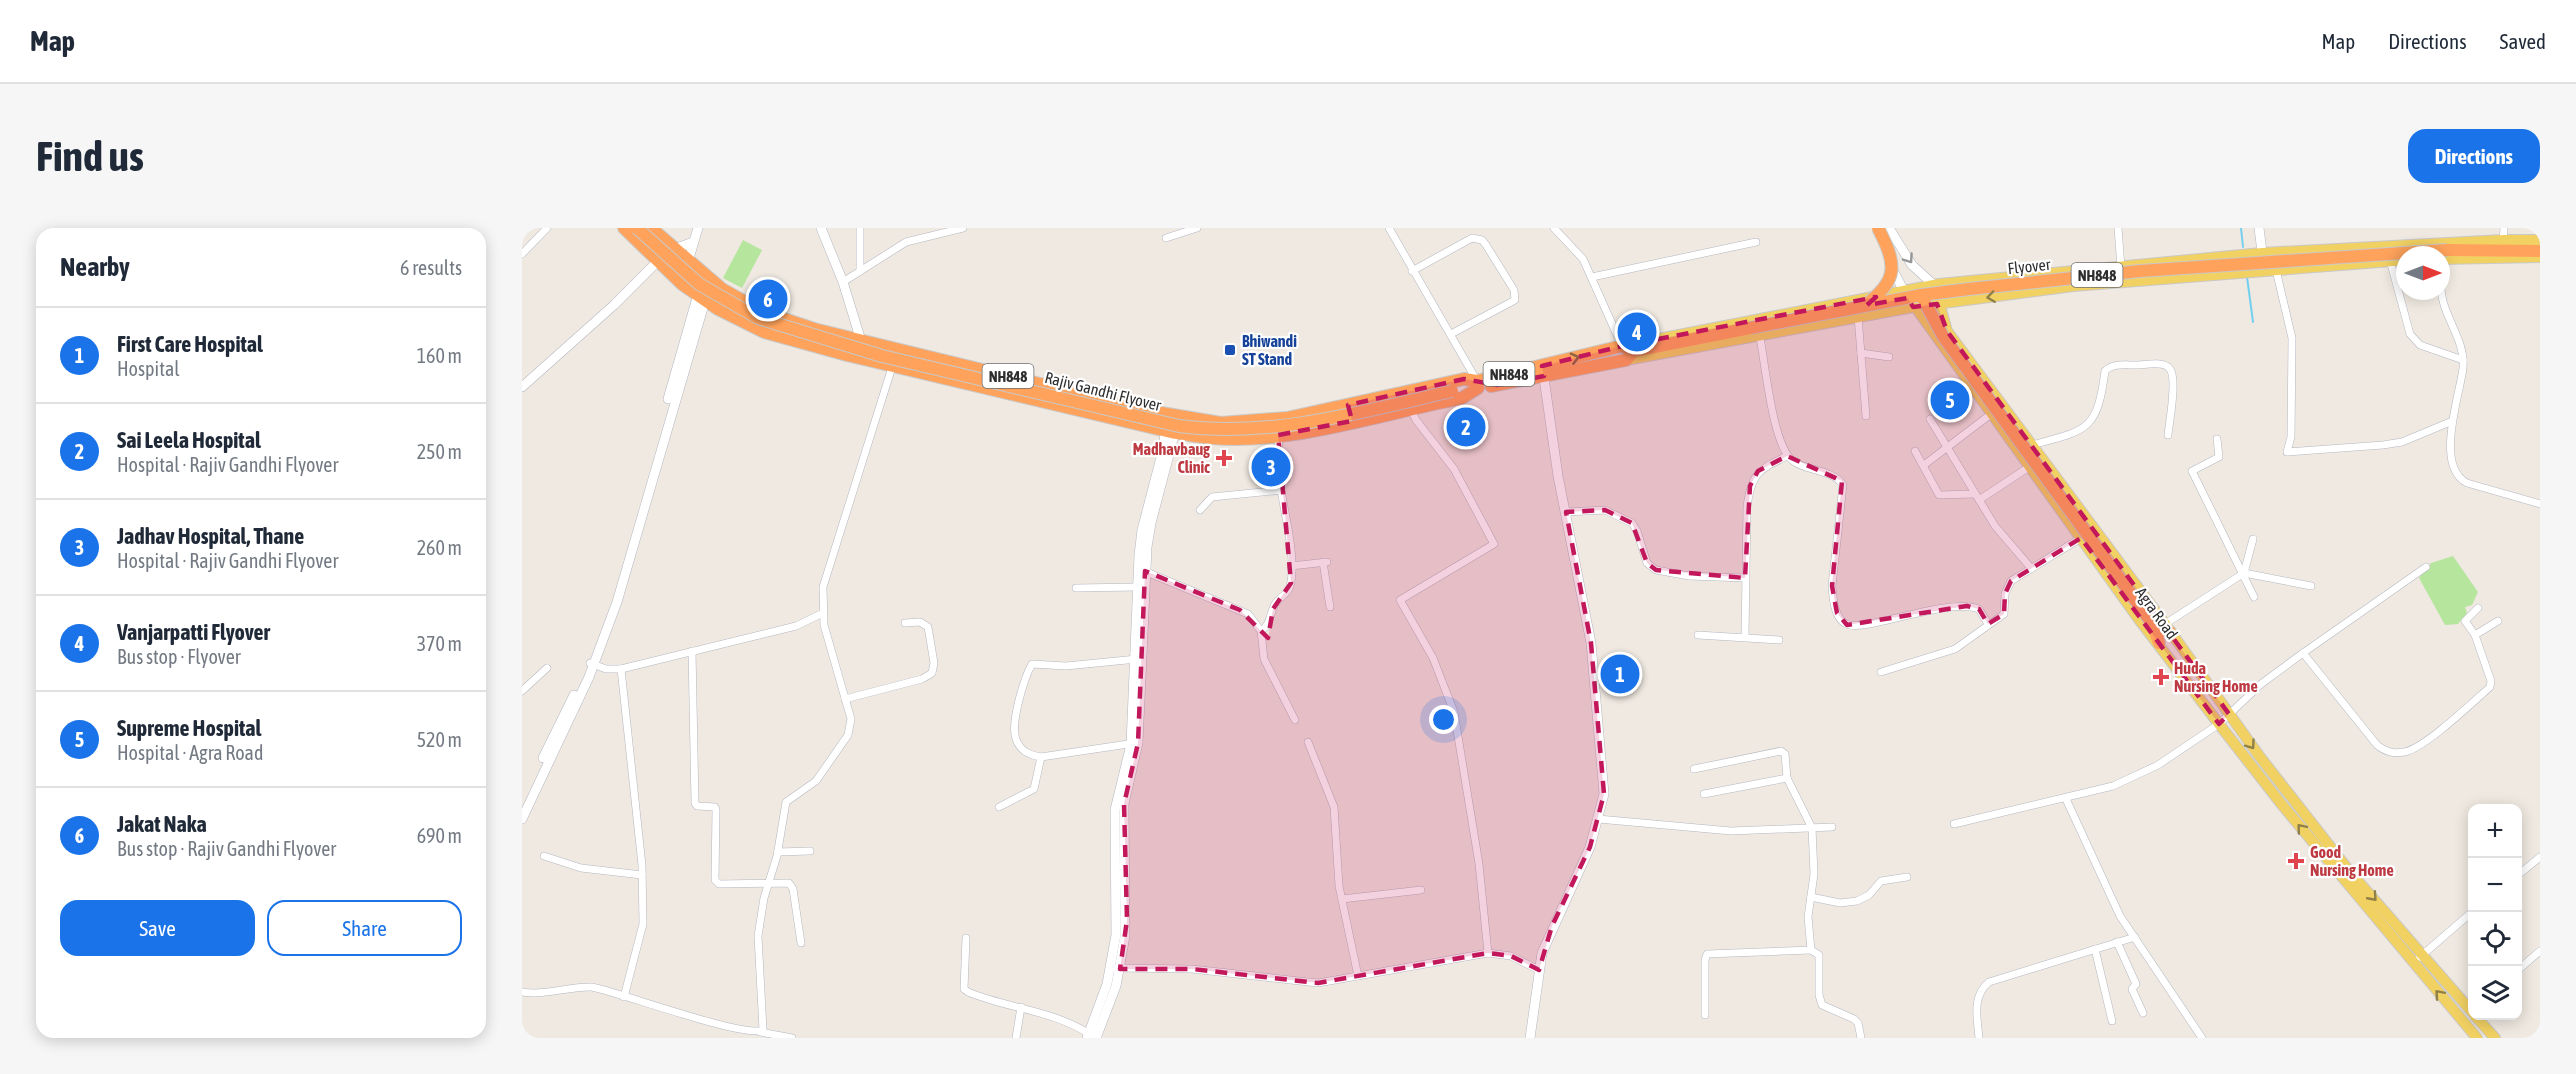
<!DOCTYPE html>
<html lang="en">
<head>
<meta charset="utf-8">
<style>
  body { margin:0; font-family:"Asap Condensed",sans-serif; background:#f6f6f7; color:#1f2937 }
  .controls { position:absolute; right:18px; bottom:18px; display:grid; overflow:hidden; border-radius:12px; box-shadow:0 3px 15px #0003 }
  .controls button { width:54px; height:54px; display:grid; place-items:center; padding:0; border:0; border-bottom:2px solid #e0e1e3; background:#fff; color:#1f2937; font:30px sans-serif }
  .compass { position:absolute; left:1874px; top:18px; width:54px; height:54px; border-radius:50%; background:#fff; box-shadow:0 3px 15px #0003; rotate:90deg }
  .you { position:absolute; left:922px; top:492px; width:21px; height:21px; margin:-15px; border:4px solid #fff; border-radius:50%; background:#1a73e8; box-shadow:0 0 0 9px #1a73e833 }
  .badge { display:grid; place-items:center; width:39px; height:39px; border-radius:50%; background:#1a73e8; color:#fff; font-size:20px; font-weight:700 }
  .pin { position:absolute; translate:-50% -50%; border:3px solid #fff; box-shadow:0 2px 6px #0006 }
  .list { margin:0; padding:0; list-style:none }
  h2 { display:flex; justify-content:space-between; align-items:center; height:78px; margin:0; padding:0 24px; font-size:26px }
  h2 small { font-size:20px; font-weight:400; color:#747a83 }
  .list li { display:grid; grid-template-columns:39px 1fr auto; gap:18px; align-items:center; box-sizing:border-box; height:96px; padding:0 24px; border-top:2px solid #e0e1e3 }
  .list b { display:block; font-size:22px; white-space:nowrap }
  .list p { margin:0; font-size:20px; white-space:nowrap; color:#747a83 }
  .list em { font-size:20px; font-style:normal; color:#747a83 }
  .actions { display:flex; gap:12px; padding:18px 24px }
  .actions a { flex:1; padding:14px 0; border:2px solid #1a73e8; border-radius:18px; text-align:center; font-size:21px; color:#1a73e8 }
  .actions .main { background:#1a73e8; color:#fff }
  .icon { flex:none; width:33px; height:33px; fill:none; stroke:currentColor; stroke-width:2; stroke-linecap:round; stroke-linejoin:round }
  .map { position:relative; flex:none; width:2018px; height:810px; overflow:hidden; border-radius:18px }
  header { display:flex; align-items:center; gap:36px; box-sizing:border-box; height:84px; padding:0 30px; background:#fff; border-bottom:2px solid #e0e1e3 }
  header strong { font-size:28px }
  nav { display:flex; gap:33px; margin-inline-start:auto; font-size:21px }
  .intro { display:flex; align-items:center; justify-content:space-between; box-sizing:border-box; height:144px; padding:0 36px }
  h1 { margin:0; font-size:42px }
  .button { padding:15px 27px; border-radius:18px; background:#1a73e8; color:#fff; font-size:21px; font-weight:700 }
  main { display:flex; gap:36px; padding:0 36px }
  aside { flex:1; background:#fff; border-radius:18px; box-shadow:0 3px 15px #0003 }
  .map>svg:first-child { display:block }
  .green { fill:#b6e59e }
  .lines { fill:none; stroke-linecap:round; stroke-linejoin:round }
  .stream { stroke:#75cff0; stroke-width:2 }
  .street-casing { stroke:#b4b7c1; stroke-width:8 }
  .secondary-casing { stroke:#b4b7c1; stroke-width:10 }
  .primary-casing { stroke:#c9c9c9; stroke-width:12 }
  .highway-casing { stroke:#c9c9c9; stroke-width:14 }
  .street { stroke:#fff; stroke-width:7 }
  .secondary { stroke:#fff; stroke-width:9 }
  .primary { stroke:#f2d163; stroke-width:10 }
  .highway { stroke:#ffa35c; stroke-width:12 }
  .highway-bridge-casing { stroke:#c9c9c9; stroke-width:14; stroke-linecap:butt }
  .highway-bridge { stroke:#ffa35c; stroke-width:12 }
  .oneway { stroke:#969696 }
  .oneway2 { stroke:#908048 }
  .oneway3 { stroke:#8c6343 }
  .marked { fill:#c2185b; fill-opacity:0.2; stroke:#c2185b; stroke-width:4.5; stroke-dasharray:12 8; stroke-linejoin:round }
  .transit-dot { fill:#1a4fb4; stroke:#fff; stroke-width:2 }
  .health-dot { fill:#e0444e; stroke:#fff; stroke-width:2 }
  .labels { text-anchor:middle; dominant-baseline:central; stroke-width:4.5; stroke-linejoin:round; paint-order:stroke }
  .shield { fill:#fff; stroke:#6d6d6d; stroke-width:1.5 }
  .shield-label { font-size:15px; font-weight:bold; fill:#2e2e2e }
  .street-label { font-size:16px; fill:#2e2e2e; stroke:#fff }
  .transit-label { font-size:16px; font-weight:bold; fill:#164399; stroke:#fff; text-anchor:start }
  .health-label { font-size:16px; font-weight:bold; fill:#be3a42; stroke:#fff; text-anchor:start }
</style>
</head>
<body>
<header>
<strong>Map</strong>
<nav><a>Map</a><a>Directions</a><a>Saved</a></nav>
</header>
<div class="intro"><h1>Find us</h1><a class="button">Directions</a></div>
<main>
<aside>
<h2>Nearby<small>6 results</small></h2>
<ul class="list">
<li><span class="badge">1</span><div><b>First Care Hospital</b><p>Hospital</p></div><em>160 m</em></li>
<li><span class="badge">2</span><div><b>Sai Leela Hospital</b><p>Hospital · Rajiv Gandhi Flyover</p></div><em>250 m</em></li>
<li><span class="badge">3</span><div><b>Jadhav Hospital, Thane</b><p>Hospital · Rajiv Gandhi Flyover</p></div><em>260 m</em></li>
<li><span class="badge">4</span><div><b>Vanjarpatti Flyover</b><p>Bus stop · Flyover</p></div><em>370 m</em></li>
<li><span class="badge">5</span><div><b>Supreme Hospital</b><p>Hospital · Agra Road</p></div><em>520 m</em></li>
<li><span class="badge">6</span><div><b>Jakat Naka</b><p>Bus stop · Rajiv Gandhi Flyover</p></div><em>690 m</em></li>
</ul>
<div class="actions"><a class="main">Save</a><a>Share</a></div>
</aside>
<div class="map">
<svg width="2018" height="810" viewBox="0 0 2018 810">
  <rect width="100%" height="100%" fill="#efe9e1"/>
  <g class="green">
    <path d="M 221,12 L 240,22 L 220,60 L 201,50 Z"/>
    <path d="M 1931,328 L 1956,364 L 1950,377 L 1943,379 L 1945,385 L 1936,396 L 1923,397 L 1897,350 L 1909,335 Z"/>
  </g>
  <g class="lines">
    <g class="stream">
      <path d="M 1719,0 L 1721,19"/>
      <path d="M 1725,49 L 1731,94"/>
    </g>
    <g class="street-casing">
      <g id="street">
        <path d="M 338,0 L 338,43"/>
        <path d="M 867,0 L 955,153"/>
        <path d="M 1032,0 L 1061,31 L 1100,118"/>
        <path d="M 1596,0 L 1599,39"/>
        <path d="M 644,10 L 675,0"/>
        <path d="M 1981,12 L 1982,0"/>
        <path d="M 0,26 L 25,0"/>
        <path d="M 1868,32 L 1888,106 L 1898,117 L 1941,132"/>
        <path d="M 1754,42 L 1770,110 L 1769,209 L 1765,224 L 1861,217 L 1880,214 L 1928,194"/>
        <path d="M 890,43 L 950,10 L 960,12 L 964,17 L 992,62 L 993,72 L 929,106"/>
        <path d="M 1070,49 L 1234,14"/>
        <path d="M 321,54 L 384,14 L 441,0"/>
        <path d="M 1919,60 C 1920,88 1944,112 1941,140 C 1938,167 1912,238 1945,255 L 2018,276"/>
        <path d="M 1336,89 L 1344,188"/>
        <path d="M 1237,104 C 1243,132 1250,218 1271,233 C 1284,243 1312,242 1321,257 L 1310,358 C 1311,370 1312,390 1324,396 C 1343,405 1425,369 1457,381 L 1466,396"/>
        <path d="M 1339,125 L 1367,129"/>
        <path d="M 888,180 L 894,192 L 932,241 L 972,316 L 878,372 L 911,430 L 932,484 L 957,636 L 966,725"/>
        <path d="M 1408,191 L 1473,298 L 1509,340"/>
        <path d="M 1695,211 L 1697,229 L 1670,243 L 1732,369"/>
        <path d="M 1510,217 C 1566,202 1575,203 1583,143 C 1590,135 1603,137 1614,137 C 1623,137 1638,133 1646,139 C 1657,146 1647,194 1646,207"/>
        <path d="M 1393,223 L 1417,267 L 1452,266"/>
        <path d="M 1402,237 L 1469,186"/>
        <path d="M 1457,272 L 1507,239"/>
        <path d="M 678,282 L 690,269 L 759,262 L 756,207"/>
        <path d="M 1044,284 L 1083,282 L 1110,295 L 1115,303 L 1125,335 L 1134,342 L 1167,348 L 1223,350"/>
        <path d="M 801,334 L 808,379"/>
        <path d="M 769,338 L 805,334"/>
        <path d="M 622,343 L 726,386 L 739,403 L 742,431 L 773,492"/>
        <path d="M 1722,345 L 1789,358"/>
        <path d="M 554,360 L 616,359"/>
        <path d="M 1643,396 L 1722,345 L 1731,311"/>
        <path d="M 739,403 C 750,395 747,386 753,376 C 757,369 766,367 768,358 C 775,334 763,287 759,262"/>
        <path d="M 1176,407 L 1257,412"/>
        <path d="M 1953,407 L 1976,393"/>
        <path d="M 1223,409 L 1225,278 C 1230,245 1236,242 1265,228"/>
        <path d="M 170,423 L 173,575 L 175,578 L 193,579 L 194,582 L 193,652 L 197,656 L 267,655 L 271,661 L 279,715"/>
        <path d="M 1781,425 L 1855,517 C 1864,524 1871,526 1882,524 C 1902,521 1951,474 1968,459 L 1969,453 L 1953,407 L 1943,393 L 1956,380"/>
        <path d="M 68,435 L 84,441 L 99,441 L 274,398 L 301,385"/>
        <path d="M 99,441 L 120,637 L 121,696 L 102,769"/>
        <path d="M 1359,444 L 1433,421 L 1482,386 L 1483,366 L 1489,353 L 1559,310"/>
        <path d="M 0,463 L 25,440"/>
        <path d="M 323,471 L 400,451 L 410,445 L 412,435 L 406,399 L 398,394 L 383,395"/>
        <path d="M 786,514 L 812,579 L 817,658 L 836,748"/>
        <path d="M 613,515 L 519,529 C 507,527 498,523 494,511 C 488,496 502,450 510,436 L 544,438 L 615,431"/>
        <path d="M 1172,541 L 1259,523 L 1263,526 L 1265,550"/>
        <path d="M 1182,566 L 1265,550 L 1290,600 L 1292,646 L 1286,689 L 1289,722 L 1185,726 L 1183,732 L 1183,787"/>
        <path d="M 1544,571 L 1598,688 L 1680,810"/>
        <path d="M 477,579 L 512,561 L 519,529"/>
        <path d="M 1076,591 L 1209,603 L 1310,599"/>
        <path d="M 1432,596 L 1591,558 L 1636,537 L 1697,496 L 1739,456 L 1781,425 L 1904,339"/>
        <path d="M 256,624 L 288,623"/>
        <path d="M 22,628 L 59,640 L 120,647"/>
        <path d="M 1996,647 L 2018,629"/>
        <path d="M 1289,669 L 1318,675 L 1335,673 L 1347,667 L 1359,653 L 1385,649"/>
        <path d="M 820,671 L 899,662"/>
        <path d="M 444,710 L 442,761 L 446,764 C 487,781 531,782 569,807"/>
        <path d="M 1595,714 L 1614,756 L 1610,761 L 1621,785"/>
        <path d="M 1573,721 L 1590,793"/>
        <path d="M 1289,722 L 1297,727 L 1297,767 L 1300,777 L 1332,791 L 1336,795 L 1339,810"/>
        <path d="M 1898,729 L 1950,684"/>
        <path d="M 595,740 L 670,741 L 796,755 L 966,725 L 989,728 L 1017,742"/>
        <path d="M 1996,742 L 2018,723"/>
        <path d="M 0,764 C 24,768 47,758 70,759 C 100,765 221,810 241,802 L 236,708 L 242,670 L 255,628 L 264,574 L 294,553 L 326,507 L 329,491 L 302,397 L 301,359 L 371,136"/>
        <path d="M 238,804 L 270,810"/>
        <path d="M 494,810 L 499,779"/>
        <path d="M 1457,810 C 1455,789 1450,768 1467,754 L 1613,709"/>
      </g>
    </g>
    <g class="secondary-casing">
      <g id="secondary">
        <path d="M 299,0 L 321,54 L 340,116"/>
        <path d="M 1367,0 L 1390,37 L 1412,57"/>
        <path d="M 1737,0 L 1741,32"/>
        <path d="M 150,22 L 171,14"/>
        <path d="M 165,37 L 176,0"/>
        <path d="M 1369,39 L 1382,63"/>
        <path d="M 0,159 L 92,77 L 139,30"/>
        <path d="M 146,171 L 177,63"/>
        <path d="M 21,530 L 52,467"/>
        <path d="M 0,591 L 67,449 L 95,374 L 185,66"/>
        <path d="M 565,810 L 585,756 L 594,707 L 593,582 L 609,516 L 617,327 L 620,302 L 642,218 L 643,198"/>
        <path d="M 574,810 L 594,758 L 603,708 L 602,576 L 616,515 L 625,319 L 629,295 L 654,200"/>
        <path d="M 1008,810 L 1020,725 L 1068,619 L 1082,566 L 1069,415 L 1036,248 L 1021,143"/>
      </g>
    </g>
    <g class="primary-casing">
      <g id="primary">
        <path d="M 1919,31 L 2018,29"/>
        <path d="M 1412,57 L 1425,103 L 1643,396 L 1738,529 L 1828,644 L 1950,784"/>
        <path d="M 1382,63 L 1616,390 L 1697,496 L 1761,578 L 1955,810"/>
        <path d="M 1101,118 L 1417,56 L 1740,25 L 1981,12 L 2018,12"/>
        <path d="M 1104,132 L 1391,79 L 1551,58 L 1883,32"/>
        <path d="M 1953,788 L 1973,810"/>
      </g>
    </g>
    <g class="highway-casing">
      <g id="highway">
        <path d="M 102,0 L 160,56 L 196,81 L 242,104 L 325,127 L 649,204 C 663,206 676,209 690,210 C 768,217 863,185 940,170 L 956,160"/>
        <path d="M 129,0 L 200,61 L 241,84 L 292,101 L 633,184 L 699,195 L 765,190 L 942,151 L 955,153 L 1100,118 L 1112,123 L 1228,100"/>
        <path d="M 1925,22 L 2018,23"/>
        <path d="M 969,158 L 1104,132 L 1112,123"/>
        <path d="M 1630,395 L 1637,415"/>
        <path d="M 1633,400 L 1648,404"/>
      </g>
    </g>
    <use href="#street" class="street"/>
    <use href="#secondary" class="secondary"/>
    <use href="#primary" class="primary"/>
    <use href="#highway" class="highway"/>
    <g class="highway-bridge-casing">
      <g id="highway-bridge">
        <path d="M 115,0 L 177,56 L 236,90 L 360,128 L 657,198 C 751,210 839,184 930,163"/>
        <path d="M 1399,67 L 1421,108 L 1630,395"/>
        <path d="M 1343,77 C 1378,52 1374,35 1356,0"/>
        <path d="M 1228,100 L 1399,67 L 1447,61 L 1618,43 L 1925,22"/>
      </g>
    </g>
    <use href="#highway-bridge" class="highway-bridge"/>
  </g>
  <defs><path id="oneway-chevron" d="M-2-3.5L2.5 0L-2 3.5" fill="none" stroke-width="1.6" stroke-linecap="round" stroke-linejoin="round" transform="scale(1.5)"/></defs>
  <use class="oneway" href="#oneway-chevron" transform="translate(1387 31) rotate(55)"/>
  <g class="oneway2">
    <use href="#oneway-chevron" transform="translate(1469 69) rotate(172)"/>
    <use href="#oneway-chevron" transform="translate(1729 517) rotate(54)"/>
    <use href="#oneway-chevron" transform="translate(1779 600) rotate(-130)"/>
    <use href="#oneway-chevron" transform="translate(1851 669) rotate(48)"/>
    <use href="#oneway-chevron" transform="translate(1917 766) rotate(-131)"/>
  </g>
  <use class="oneway3" href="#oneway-chevron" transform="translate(1053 130) rotate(-14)"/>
  <path class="marked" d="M 1354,69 L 1345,77 L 1386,70 L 1391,79 L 1415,76 L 1425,103 L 1707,486 L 1697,496 L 1559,310 L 1489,353 L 1483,366 L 1482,386 L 1466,396 L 1457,381 L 1445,378 L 1325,397 L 1315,385 L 1310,358 L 1320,253 L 1265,228 L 1236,243 L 1228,258 L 1223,350 L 1134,342 L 1125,335 L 1110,295 L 1083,282 L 1044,284 L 1069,415 L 1082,566 L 1068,619 L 1030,698 L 1017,742 L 989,728 L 966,725 L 796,755 L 670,741 L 598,741 L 605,692 L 602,576 L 616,515 L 623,343 L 718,382 L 746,410 L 751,381 L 769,355 L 756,207 L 830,193 L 826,177 L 942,151 L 975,157 L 1022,148 L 1020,138 L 1100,118 Z"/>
  <rect class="transit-dot" x="702" y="116" width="12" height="12" rx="3"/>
  <g class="health-dot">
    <path d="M699 221h6v6h6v6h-6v6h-6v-6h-6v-6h6z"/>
    <path d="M1636 440h6v6h6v6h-6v6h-6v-6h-6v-6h6z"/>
    <path d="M1771 624h6v6h6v6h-6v6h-6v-6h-6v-6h6z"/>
  </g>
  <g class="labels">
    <g class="shield">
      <rect x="1549.5" y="35" width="51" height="24" rx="4.5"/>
      <rect x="961.5" y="134" width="51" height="24" rx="4.5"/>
      <rect x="460.5" y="136" width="51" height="24" rx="4.5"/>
    </g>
    <g class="shield-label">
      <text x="1575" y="47">NH848</text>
      <text x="987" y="146">NH848</text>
      <text x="486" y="148">NH848</text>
    </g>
    <g class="street-label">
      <text transform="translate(1507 38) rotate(-6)">Flyover</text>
      <text transform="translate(581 163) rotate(14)">Rajiv Gandhi Flyover</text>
      <text transform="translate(1635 385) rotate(54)">Agra Road</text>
    </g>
    <g class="transit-label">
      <text x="720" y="113">Bhiwandi<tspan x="720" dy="18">ST Stand</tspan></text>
    </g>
    <g class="health-label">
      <text x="688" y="221" text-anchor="end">Madhavbaug<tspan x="688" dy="18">Clinic</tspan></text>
      <text x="1652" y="440">Huda<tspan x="1652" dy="18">Nursing Home</tspan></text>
      <text x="1788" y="624">Good<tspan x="1788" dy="18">Nursing Home</tspan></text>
    </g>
  </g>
</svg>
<div class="controls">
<button>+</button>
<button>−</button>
<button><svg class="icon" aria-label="locate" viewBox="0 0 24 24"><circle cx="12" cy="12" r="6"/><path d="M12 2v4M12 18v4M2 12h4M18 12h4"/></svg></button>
<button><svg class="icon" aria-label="layers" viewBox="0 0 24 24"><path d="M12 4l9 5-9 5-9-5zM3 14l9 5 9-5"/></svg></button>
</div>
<svg class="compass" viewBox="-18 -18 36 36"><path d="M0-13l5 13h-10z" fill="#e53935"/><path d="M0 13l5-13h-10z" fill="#747a83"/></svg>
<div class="you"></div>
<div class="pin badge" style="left:1098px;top:446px">1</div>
<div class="pin badge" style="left:944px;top:199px">2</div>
<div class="pin badge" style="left:749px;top:239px">3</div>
<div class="pin badge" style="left:1115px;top:104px">4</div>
<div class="pin badge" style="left:1428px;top:172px">5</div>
<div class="pin badge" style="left:246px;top:71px">6</div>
</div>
</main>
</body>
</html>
